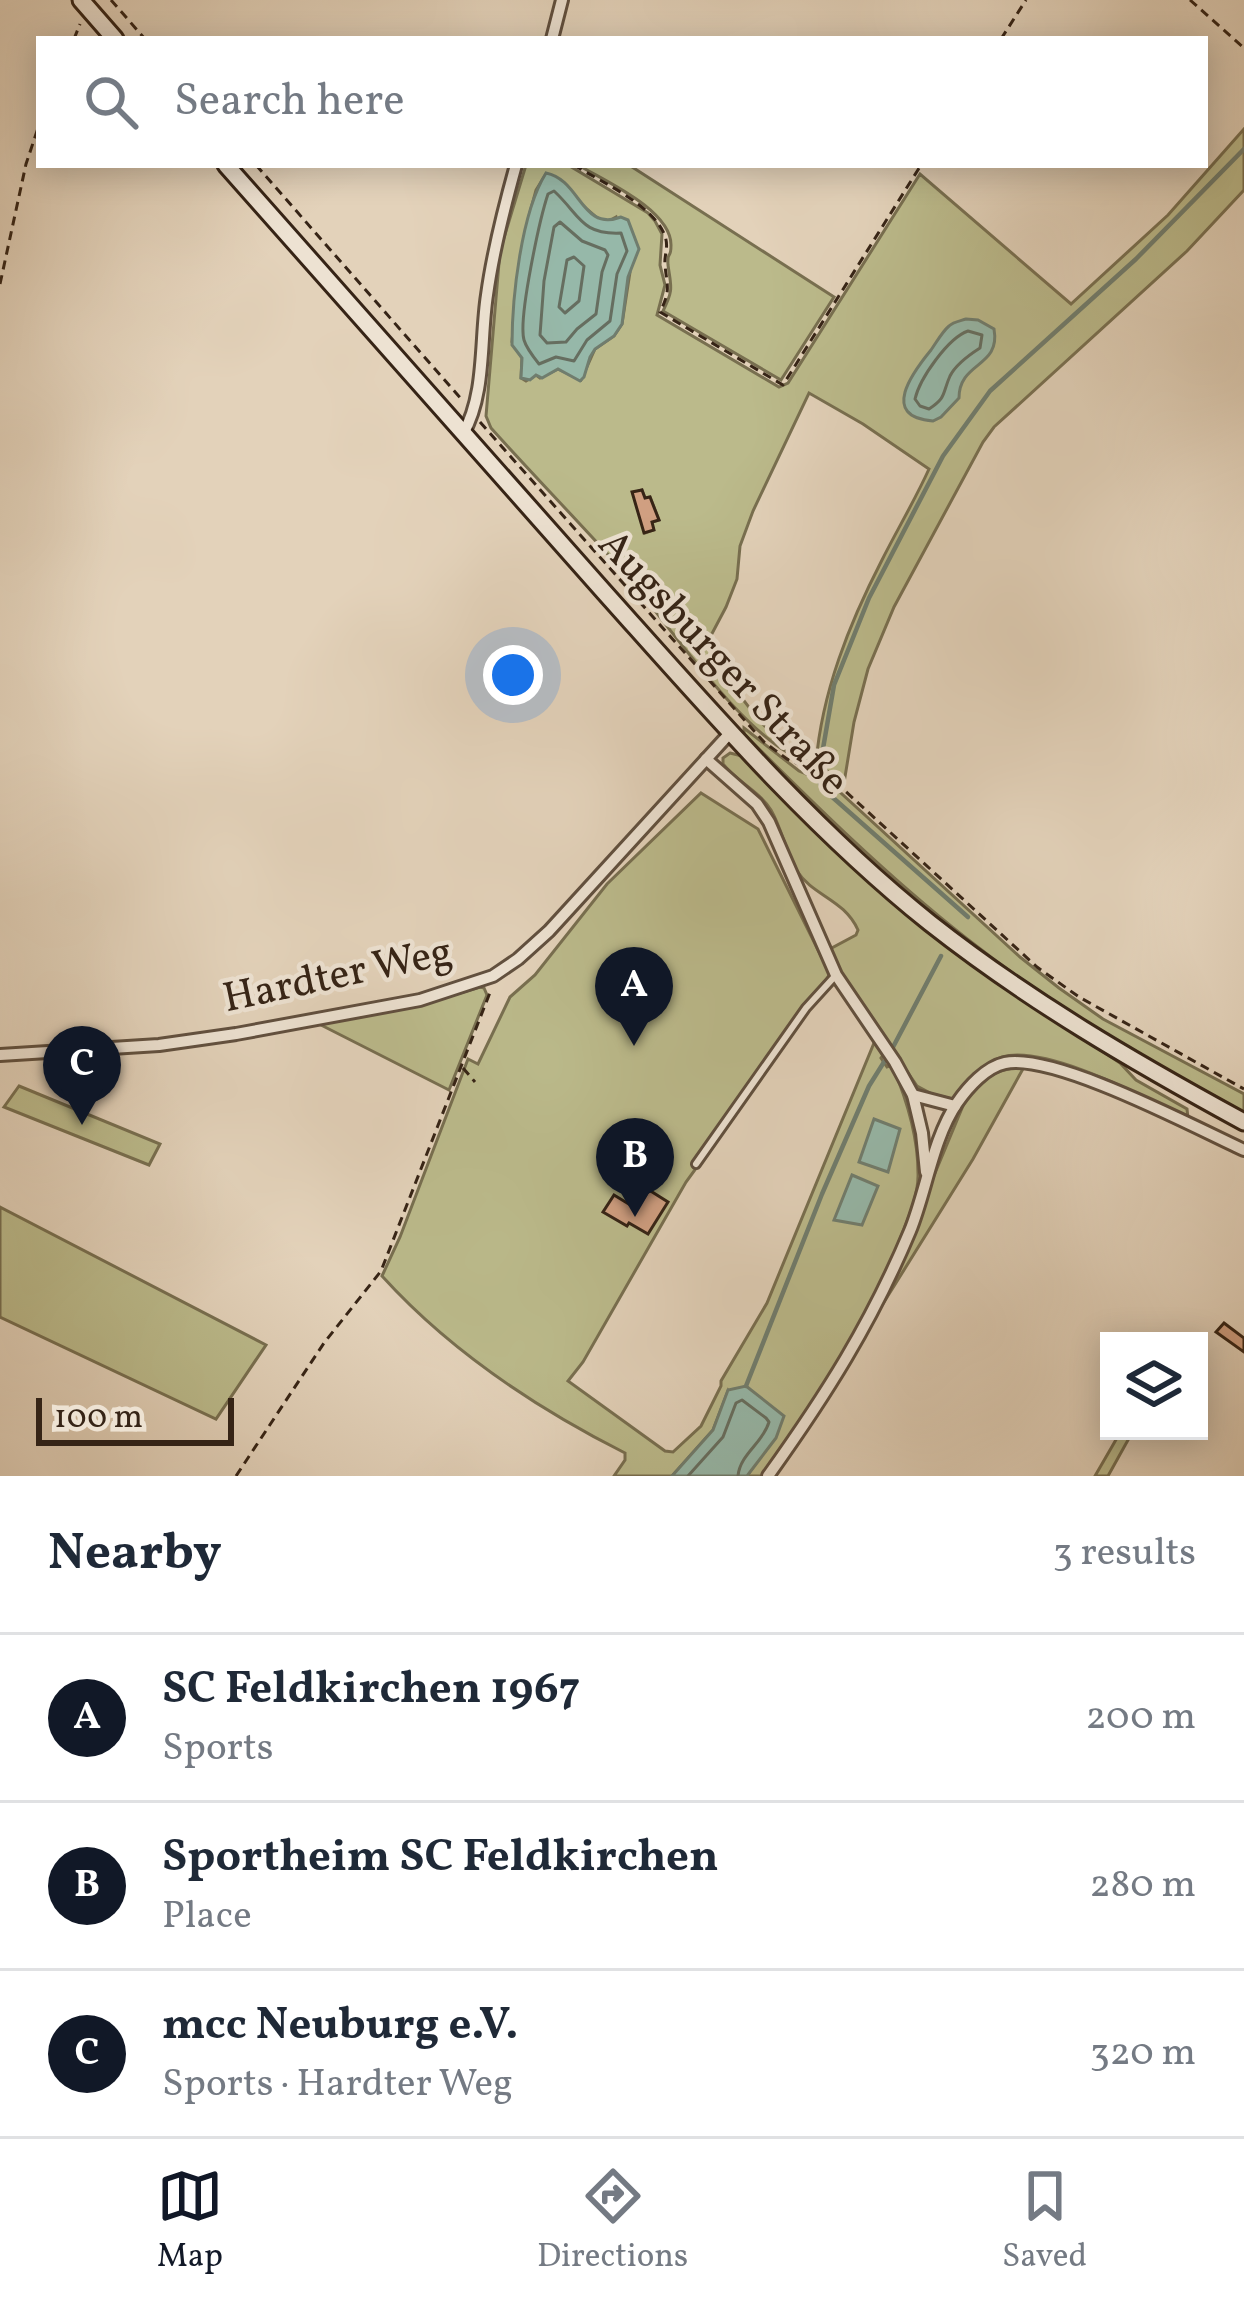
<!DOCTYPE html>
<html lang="en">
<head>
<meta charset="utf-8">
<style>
  body { margin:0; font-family:Vollkorn,serif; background:#f6f6f7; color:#1f2937 }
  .controls { position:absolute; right:36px; bottom:36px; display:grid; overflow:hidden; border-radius:0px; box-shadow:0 6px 30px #0003 }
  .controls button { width:108px; height:108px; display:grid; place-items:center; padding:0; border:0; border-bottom:3px solid #e0e1e3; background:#fff; color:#1f2937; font:60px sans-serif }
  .scale { position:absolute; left:36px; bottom:30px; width:198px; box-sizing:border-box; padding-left:12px; border:6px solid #362416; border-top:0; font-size:33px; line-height:42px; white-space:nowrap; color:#362416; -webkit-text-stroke:9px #ede2d2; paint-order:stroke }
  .you { position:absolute; left:513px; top:675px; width:42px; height:42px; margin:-30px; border:9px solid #fff; border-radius:50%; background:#1a73e8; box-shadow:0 0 0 18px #1a73e833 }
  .badge { display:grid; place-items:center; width:78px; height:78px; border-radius:50%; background:#111827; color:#fff; font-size:39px; font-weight:700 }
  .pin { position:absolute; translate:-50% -99px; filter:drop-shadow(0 3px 6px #0008) }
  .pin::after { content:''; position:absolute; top:63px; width:42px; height:36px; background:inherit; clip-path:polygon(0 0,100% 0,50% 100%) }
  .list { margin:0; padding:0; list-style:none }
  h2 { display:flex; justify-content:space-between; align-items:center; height:156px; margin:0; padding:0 48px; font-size:51px }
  h2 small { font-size:39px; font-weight:400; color:#747a83 }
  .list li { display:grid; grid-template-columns:78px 1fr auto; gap:36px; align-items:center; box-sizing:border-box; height:168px; padding:0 48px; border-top:3px solid #e0e1e3 }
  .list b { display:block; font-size:45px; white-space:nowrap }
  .list p { margin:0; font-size:39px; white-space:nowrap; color:#747a83 }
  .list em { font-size:39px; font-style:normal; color:#747a83 }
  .icon { flex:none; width:66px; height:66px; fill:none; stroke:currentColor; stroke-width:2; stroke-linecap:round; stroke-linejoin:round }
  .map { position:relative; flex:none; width:1244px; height:1476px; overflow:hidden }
  .search { position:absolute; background:#fff; box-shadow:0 6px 30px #0003; left:36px; right:36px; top:36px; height:132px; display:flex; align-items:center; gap:30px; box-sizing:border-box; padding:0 42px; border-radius:0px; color:#747a83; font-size:45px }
  .sheet { height:660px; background:#fff }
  nav { display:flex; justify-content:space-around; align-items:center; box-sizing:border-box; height:168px; border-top:3px solid #e0e1e3; background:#fff; font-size:33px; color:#747a83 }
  nav a { display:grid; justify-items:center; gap:6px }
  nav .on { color:#111827 }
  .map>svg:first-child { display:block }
  .green { fill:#bbba8b; stroke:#786f50; stroke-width:3; fill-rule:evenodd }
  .water { fill:#96b8a9; stroke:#707d6e; stroke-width:3 }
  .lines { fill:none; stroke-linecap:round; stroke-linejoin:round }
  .shore { stroke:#666e60; stroke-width:3 }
  .stream { stroke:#707d6e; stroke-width:4.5 }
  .building { fill:#d09f81; stroke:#362416; stroke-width:3 }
  .lane-casing { stroke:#61503f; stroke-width:12 }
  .street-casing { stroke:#61503f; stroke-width:16 }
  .secondary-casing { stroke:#362416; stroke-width:21 }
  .path { stroke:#362416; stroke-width:3; stroke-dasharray:9 6; stroke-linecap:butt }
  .lane { stroke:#ede2d2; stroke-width:6 }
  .street { stroke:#ede2d2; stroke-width:10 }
  .secondary { stroke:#ede2d2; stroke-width:15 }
  .labels { text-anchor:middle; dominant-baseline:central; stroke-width:9; stroke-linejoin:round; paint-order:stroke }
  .street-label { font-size:42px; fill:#362416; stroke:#ede2d2 }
</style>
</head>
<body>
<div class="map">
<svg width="1244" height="1476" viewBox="0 0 1244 1476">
  <rect width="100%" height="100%" fill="#e3d2ba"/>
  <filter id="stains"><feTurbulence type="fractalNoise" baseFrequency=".00167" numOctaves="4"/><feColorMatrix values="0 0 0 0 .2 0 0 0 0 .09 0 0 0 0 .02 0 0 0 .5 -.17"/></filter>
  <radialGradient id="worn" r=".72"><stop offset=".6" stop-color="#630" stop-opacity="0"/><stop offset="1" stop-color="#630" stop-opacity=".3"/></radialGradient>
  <g class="green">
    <path d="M 1244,129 L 1244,190 L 1187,251 L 994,427 L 983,442 L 894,607 L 868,669 L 854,722 L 844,783 L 816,763 C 822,692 849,624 882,560 C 897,530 915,500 929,469 L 863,424 L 809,393 L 753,511 L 740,546 L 737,579 L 726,607 L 707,643 C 727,681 769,742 808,761 C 749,747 665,619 623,571 C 580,523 534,476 491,428 L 486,416 L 500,251 L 526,165 L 568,165 L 648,213 L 655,221 L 662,234 L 660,265 L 665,285 L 657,315 L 779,387 L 788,383 L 920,174 L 1071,304 L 1168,215 ZM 546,174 L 596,217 L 607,222 L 616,217 L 630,272 L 622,324 L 614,336 L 595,349 L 581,380 L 558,369 L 540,378 L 536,375 L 526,381 L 521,378 L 522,358 L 512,342 L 518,277 L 529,216 L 536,190 ZM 642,490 L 645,498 L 650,497 L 659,520 L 652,522 L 653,530 L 645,533 L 633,493 Z"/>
    <path d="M 578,165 L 629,165 L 834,297 L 781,380 L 663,311 C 674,289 671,287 668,265 C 667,249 671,261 671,245 C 671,210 605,181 578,165 Z"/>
    <path d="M 744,728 L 799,771 L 831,784 L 1020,957 L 1059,988 L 1103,1019 L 1244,1094 L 1244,1113 C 1148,1061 1052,1006 966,938 C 887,876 815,805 744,734 Z"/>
    <path d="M 730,753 L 742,756 C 782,798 822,841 866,879 C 946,947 1033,1005 1120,1063 L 1136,1080 L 1187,1109 L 1188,1118 C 1146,1098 1046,1044 1002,1057 C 980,1064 968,1086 952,1099 L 932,1094 L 917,1086 L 840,973 L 830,949 L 856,935 L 858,930 C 844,899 813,896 797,871 C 786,853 782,829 771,810 C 759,791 737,782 723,764 L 723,758 Z"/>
    <path d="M 701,793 L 758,829 L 830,974 L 745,1101 L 686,1182 L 583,1362 L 568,1381 L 665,1451 L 673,1452 L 701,1426 L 721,1386 L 721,1381 L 767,1303 L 874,1043 L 884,1054 L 881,1058 L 887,1067 L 892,1065 C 907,1100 918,1135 918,1173 C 919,1196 906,1223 898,1244 C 863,1330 815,1401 762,1476 L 747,1476 L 760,1457 L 728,1391 L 713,1430 L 672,1476 L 614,1476 L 625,1460 L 625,1453 C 536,1408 449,1350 382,1276 L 400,1237 L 468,1059 L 478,1064 L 510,997 L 535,975 L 607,884 Z"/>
    <path d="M 480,987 L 484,988 L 487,995 L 449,1090 L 319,1024 L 420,1005 Z"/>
    <path d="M 1024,1067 L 973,1159 L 876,1315 L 965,1101 C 983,1078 994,1069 1024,1067 Z"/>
    <path d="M 19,1086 L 160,1144 L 149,1165 L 4,1107 Z"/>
    <path d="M 0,1207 L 266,1345 L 216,1419 L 0,1317 Z"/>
    <path d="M 1121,1431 L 1133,1431 L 1108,1476 L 1095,1476 Z"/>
  </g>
  <g class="water">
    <path d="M 546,173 C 581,180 581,232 621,217 L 628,220 L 639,249 L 628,277 L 622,324 L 614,336 L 595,349 L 590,357 L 584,377 L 580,381 L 558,369 L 542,378 L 536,375 L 530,380 L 521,378 L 522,358 L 512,345 C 512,298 521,213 546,173 Z"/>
    <path d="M 966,319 L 978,320 L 994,329 C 1001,368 959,361 959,398 L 941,417 L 933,421 C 879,417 913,372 931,350 C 936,343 942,332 949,326 C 953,322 960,321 966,319 Z"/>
    <path d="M 874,1119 L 900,1129 L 888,1172 L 859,1162 Z"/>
    <path d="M 852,1175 L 878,1186 L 862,1225 L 834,1220 Z"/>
    <path d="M 746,1386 L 784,1416 L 776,1438 L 747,1476 L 672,1476 L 713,1430 L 728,1390 Z"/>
  </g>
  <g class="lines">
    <g class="shore">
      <path d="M 554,191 C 580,215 581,235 621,233 L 627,251 L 617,274 L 610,321 L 587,340 L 574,361 L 556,357 L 539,364 C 535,359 526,347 524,340 C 518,318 540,218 548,194 Z"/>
      <path d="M 560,222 L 582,241 L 605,250 L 608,255 L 602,272 L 596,314 L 577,329 L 566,342 L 547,343 L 540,335 L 544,281 L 554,227 Z"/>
      <path d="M 574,257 L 584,266 L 579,301 L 565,313 L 559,307 L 567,260 Z"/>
      <path d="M 968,331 L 982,335 L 980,348 C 969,355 956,364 950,376 C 942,394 947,397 929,409 L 920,406 L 915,399 C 920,378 948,338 968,331 Z"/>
      <path d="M 688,1476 L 723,1437 L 736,1403 L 742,1400 L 766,1418 L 769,1422 C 763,1443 740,1454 738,1476"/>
    </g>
    <g class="stream">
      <path d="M 820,766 L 834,685 L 869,598 L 943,456 L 990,391 L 1136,259 L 1244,149"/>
      <path d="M 818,778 L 822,788 L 968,917"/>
      <path d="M 892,1049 L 941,956"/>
      <path d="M 746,1386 L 822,1194 L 869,1086 L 884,1062"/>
    </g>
  </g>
  <g class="building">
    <path d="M 642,490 L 645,498 L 650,497 L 659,520 L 652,522 L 654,530 L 644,533 L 632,492 Z"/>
    <path d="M 649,1190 L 668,1202 L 648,1234 L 629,1223 L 627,1226 L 603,1212 L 614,1195 L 637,1209 Z"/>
    <path d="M 1224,1323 L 1244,1338 L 1244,1352 L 1216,1332 Z"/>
  </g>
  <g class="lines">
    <g class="lane-casing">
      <path id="lane" d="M 696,1164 L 806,1008 L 836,975"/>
    </g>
    <g class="street-casing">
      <g id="street">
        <path d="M 552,39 L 562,0"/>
        <path d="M 463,434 C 486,394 480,340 487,295 C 493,251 504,208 516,165"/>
        <path d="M 706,759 L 757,804 L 769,822 L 836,975 L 895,1062 L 913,1095 L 922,1133 L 926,1172"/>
        <path d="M 0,1055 L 159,1045 L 236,1034 L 420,1000 L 493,976 L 518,959 L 549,931 L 730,733"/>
        <path d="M 913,1095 L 955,1106"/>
        <path d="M 768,1476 C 826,1395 871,1324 910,1231 C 926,1192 933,1138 957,1103 C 968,1087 986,1067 1005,1063 C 1055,1053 1194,1127 1244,1150"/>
      </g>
    </g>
    <g class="secondary-casing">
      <g id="secondary">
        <path d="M 81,0 L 115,39"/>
        <path d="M 226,165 C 352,308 478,451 605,593 C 707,707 811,828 930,923 C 1029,1001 1134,1062 1244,1122"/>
      </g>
    </g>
    <g class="path">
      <path d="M 111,0 L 145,39"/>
      <path d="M 1190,0 L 1244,48"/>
      <path d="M 74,39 L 80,24"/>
      <path d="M 1001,39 L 1026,0"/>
      <path d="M 256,165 L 463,401"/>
      <path d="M 574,165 C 601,182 654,205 665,236 C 669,248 664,254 665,265 C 667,287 671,290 660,312 L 783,385 L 921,165"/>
      <path d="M 0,284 L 26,164 L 39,125"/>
      <path d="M 480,422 L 764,742 L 787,759 L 831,778 L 1037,967 L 1079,997 L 1244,1089"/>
      <path d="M 463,1068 L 475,1082"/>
      <path d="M 236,1476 L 324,1343 L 381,1271 L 491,990"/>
    </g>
    <use href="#lane" class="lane"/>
    <use href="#street" class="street"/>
    <use href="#secondary" class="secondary"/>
  </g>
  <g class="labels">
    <g class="street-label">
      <text transform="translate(722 664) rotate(47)">Augsburger Straße</text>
      <text transform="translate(338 977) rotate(-12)">Hardter Weg</text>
    </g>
  </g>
  <rect width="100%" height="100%" filter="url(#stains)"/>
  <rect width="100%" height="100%" fill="url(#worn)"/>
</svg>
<div class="controls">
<button><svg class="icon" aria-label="layers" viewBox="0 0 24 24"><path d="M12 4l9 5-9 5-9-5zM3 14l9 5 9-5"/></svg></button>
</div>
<div class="scale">100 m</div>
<div class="you"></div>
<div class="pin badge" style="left:634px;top:1046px">A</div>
<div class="pin badge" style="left:635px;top:1217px">B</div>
<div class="pin badge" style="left:82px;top:1125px">C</div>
<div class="search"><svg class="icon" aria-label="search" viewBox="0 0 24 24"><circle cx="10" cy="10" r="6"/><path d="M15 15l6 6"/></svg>Search here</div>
</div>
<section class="sheet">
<h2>Nearby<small>3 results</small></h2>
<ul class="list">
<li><span class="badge">A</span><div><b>SC Feldkirchen 1967</b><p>Sports</p></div><em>200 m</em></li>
<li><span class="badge">B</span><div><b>Sportheim SC Feldkirchen</b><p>Place</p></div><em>280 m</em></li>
<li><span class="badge">C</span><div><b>mcc Neuburg e.V.</b><p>Sports · Hardter Weg</p></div><em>320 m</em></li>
</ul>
</section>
<nav>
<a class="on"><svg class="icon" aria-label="map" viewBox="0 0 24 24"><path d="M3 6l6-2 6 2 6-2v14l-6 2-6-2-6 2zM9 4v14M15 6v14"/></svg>Map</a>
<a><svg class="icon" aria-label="directions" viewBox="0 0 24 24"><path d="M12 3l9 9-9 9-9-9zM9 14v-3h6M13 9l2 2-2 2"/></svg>Directions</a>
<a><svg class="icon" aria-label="saved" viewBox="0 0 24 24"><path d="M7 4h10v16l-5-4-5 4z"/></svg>Saved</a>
</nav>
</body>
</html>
